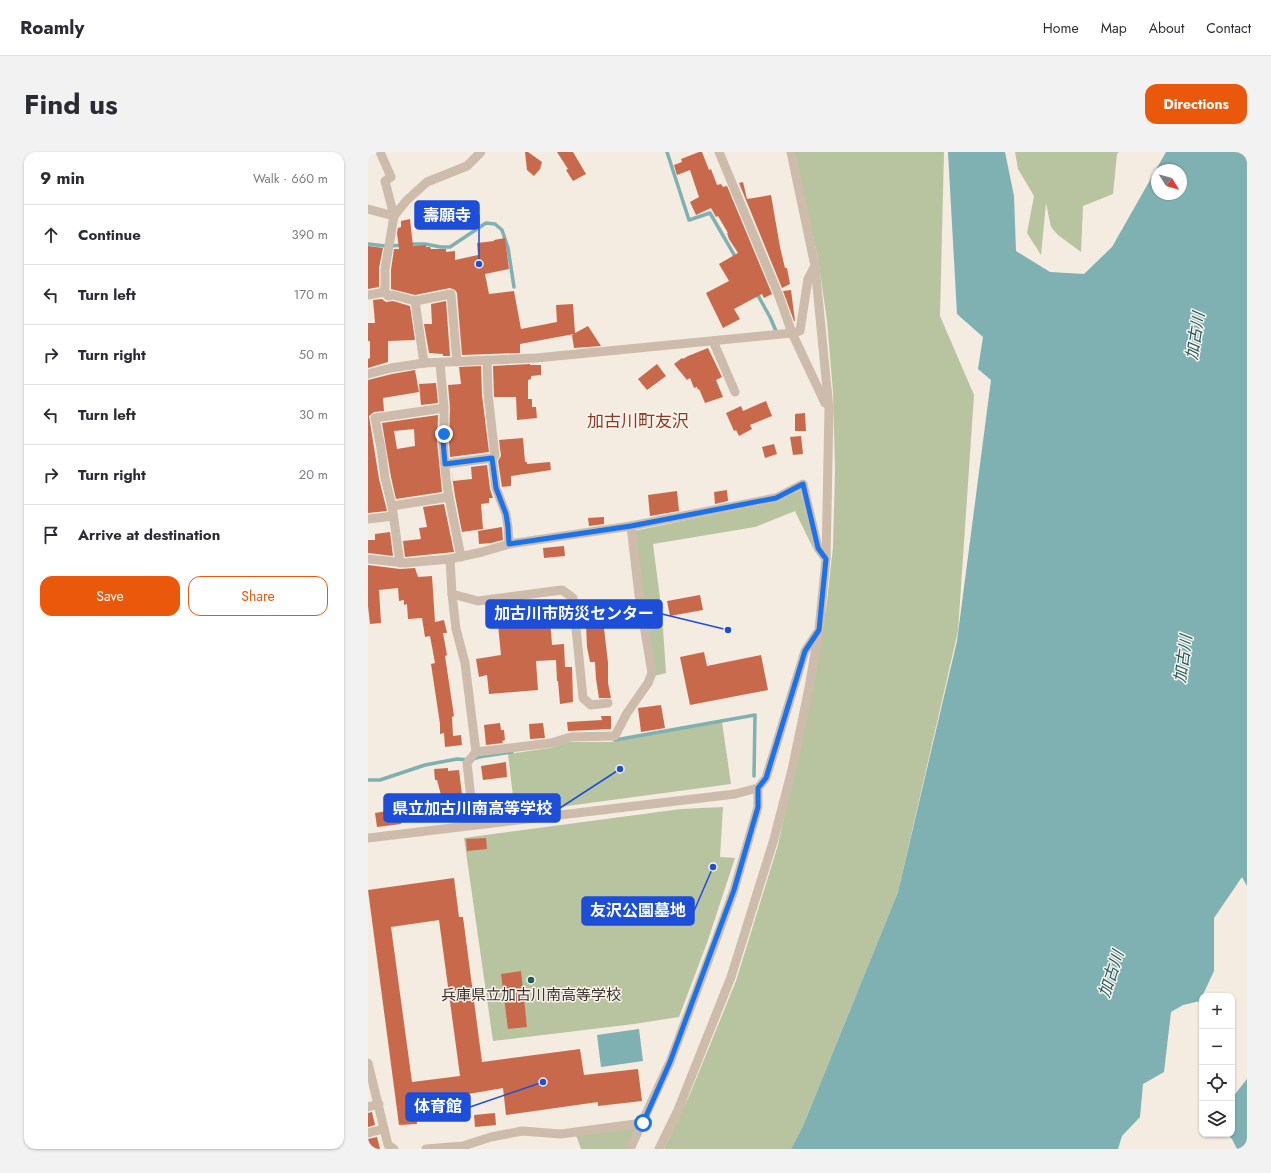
<!DOCTYPE html>
<html lang="en">
<head>
<meta charset="utf-8">
<style>
  body { margin:0; font-family:Jost,"Noto Sans JP",sans-serif; background:#f2f2f3; color:#2b2b33 }
  .controls { position:absolute; right:12px; bottom:12px; display:grid; overflow:hidden; border-radius:8px; box-shadow:0 1px 3px #0004 }
  .controls button { width:36px; height:36px; display:grid; place-items:center; padding:0; border:0; border-bottom:1px solid #e1e1e2; background:#fff; color:#2b2b33; font:20px sans-serif }
  .compass { position:absolute; left:783px; top:12px; width:36px; height:36px; border-radius:50%; background:#fff; box-shadow:0 1px 3px #0004; rotate:127deg }
  .stop { position:absolute; width:12px; height:12px; margin:-9px; border:3px solid #1a73e8; border-radius:50%; background:#fff }
  .stop.end { background:#1a73e8; border-color:#fff; box-shadow:0 1px 4px #0008 }
  .list { margin:0; padding:0; list-style:none }
  h2 { display:flex; justify-content:space-between; align-items:center; height:52px; margin:0; padding:0 16px; font-size:17px }
  h2 small { font-size:13px; font-weight:400; color:#7c7c81 }
  .list li { display:grid; grid-template-columns:26px 1fr auto; gap:12px; align-items:center; box-sizing:border-box; height:60px; padding:0 16px; border-top:1px solid #e1e1e2 }
  .list b { display:block; font-size:15px; white-space:nowrap }
  .list em { font-size:13px; font-style:normal; color:#7c7c81 }
  .actions { display:flex; gap:8px; padding:12px 16px }
  .actions a { flex:1; padding:9px 0; border:1px solid #ea580c; border-radius:12px; text-align:center; font-size:14px; color:#ea580c }
  .actions .main { background:#ea580c; color:#fff }
  .icon { flex:none; width:22px; height:22px; fill:none; stroke:currentColor; stroke-width:2; stroke-linecap:round; stroke-linejoin:round }
  .map { position:relative; flex:none; width:879px; height:997px; overflow:hidden; border-radius:12px }
  header { display:flex; align-items:center; gap:24px; box-sizing:border-box; height:56px; padding:0 20px; background:#fff; border-bottom:1px solid #e1e1e2 }
  header strong { font-size:19px }
  nav { display:flex; gap:22px; margin-inline-start:auto; font-size:14px }
  .intro { display:flex; align-items:center; justify-content:space-between; box-sizing:border-box; height:96px; padding:0 24px }
  h1 { margin:0; font-size:28px }
  .button { padding:10px 18px; border-radius:12px; background:#ea580c; color:#fff; font-size:14px; font-weight:700 }
  main { display:flex; gap:24px; padding:0 24px }
  aside { flex:1; background:#fff; border-radius:12px; box-shadow:0 1px 3px #0004 }
  .map>svg:first-child { display:block }
  .green { fill:#b8c4a0 }
  .water { fill:#7fb0b2; fill-rule:evenodd }
  .lines { fill:none; stroke-linecap:round; stroke-linejoin:round }
  .stream { stroke:#7fb0b2; stroke-width:3.5 }
  .building { fill:#c8694b; fill-rule:evenodd }
  .minor { stroke:#cdbbac; stroke-width:9 }
  .route { stroke:#1a73e8; stroke-width:5 }
  .poi-dot { fill:#1f5a5e; stroke:#fbf5ee; stroke-width:1.5 }
  .labels { text-anchor:middle; dominant-baseline:central; stroke-width:3; stroke-linejoin:round; paint-order:stroke }
  .poi-label { font-size:15px; fill:#3b302b; stroke:#fbf5ee }
  .water-label { font-size:16px; font-style:italic; fill:#1f5a5e; stroke:#fbf5ee }
  .quarter-label { font-size:17px; fill:#8c3b22; stroke:#fbf5ee }
  .leader { fill:none; stroke:#1d4ed8; stroke-width:1.5 }
  .callout-dot { fill:#1d4ed8; stroke:#fbf5ee; stroke-width:1.5 }
  .callout { fill:#1d4ed8; stroke:#1d4ed8; stroke-width:1.5 }
  .callout-label { font-size:16px; text-anchor:middle; font-weight:bold; fill:#fff }
</style>
</head>
<body>
<header>
<strong>Roamly</strong>
<nav><a>Home</a><a>Map</a><a>About</a><a>Contact</a></nav>
</header>
<div class="intro"><h1>Find us</h1><a class="button">Directions</a></div>
<main>
<aside>
<h2>9 min<small>Walk · 660 m</small></h2>
<ul class="list">
<li><svg class="icon" aria-label="ahead" viewBox="0 0 24 24"><path d="M12 20V5M6 11l6-6 6 6"/></svg><div><b>Continue</b></div><em>390 m</em></li>
<li><svg class="icon" aria-label="left" viewBox="0 0 24 24"><path d="M17 20v-9H6M10 6l-5 5 5 5"/></svg><div><b>Turn left</b></div><em>170 m</em></li>
<li><svg class="icon" aria-label="right" viewBox="0 0 24 24"><path d="M7 20v-9h11M14 6l5 5-5 5"/></svg><div><b>Turn right</b></div><em>50 m</em></li>
<li><svg class="icon" aria-label="left" viewBox="0 0 24 24"><path d="M17 20v-9H6M10 6l-5 5 5 5"/></svg><div><b>Turn left</b></div><em>30 m</em></li>
<li><svg class="icon" aria-label="right" viewBox="0 0 24 24"><path d="M7 20v-9h11M14 6l5 5-5 5"/></svg><div><b>Turn right</b></div><em>20 m</em></li>
<li><svg class="icon" aria-label="arrive" viewBox="0 0 24 24"><path d="M6 21V4h12l-3 4 3 4H6"/></svg><div><b>Arrive at destination</b></div></li>
</ul>
<div class="actions"><a class="main">Save</a><a>Share</a></div>
</aside>
<div class="map">
<svg width="879" height="997" viewBox="0 0 879 997">
  <rect width="100%" height="100%" fill="#f4ebe1"/>
  <g class="green">
    <path d="M 426,0 L 576,0 L 572,164 L 606,243 L 590,479 L 530,740 L 435,974 L 423,997 L 296,997 L 322,942 L 368,829 L 410,693 L 446,529 L 459,450 L 465,395 L 467,318 L 465,240 L 459,169 L 450,106 Z"/>
    <path d="M 647,0 L 751,0 L 749,2 L 745,42 L 715,54 L 713,100 L 690,83 L 683,75 L 678,51 L 673,103 L 659,81 L 666,44 L 650,17 Z"/>
    <path d="M 434,338 L 448,395 L 445,396 L 427,359 L 387,375 L 285,392 L 294,462 L 298,521 L 286,524 L 266,379 L 405,350 Z"/>
    <path d="M 354,570 L 363,632 L 147,661 L 140,602 L 182,596 L 200,590 L 242,590 Z"/>
    <path d="M 355,655 L 352,705 L 367,706 L 339,791 L 311,865 L 266,872 L 125,889 L 96,686 L 313,657 Z"/>
    <path d="M 268,974 L 259,997 L 213,997 L 208,983 Z"/>
  </g>
  <g class="water">
    <path d="M 580,0 L 637,0 L 646,44 L 648,99 L 682,120 L 716,122 L 744,95 L 798,0 L 879,0 L 879,734 L 874,725 L 846,766 L 846,819 L 832,849 L 815,853 L 803,860 L 796,920 L 775,932 L 772,965 L 754,984 L 750,997 L 423,997 L 435,974 L 530,740 L 589,489 L 623,228 L 610,217 L 615,185 L 589,162 ZM 789,18 L 813,18 L 813,42 L 789,42 Z"/>
    <path d="M 271,877 L 275,909 L 233,915 L 229,883 Z"/>
    <path d="M 879,927 L 879,997 L 869,997 L 864,987 L 858,982 L 864,982 L 864,946 Z"/>
  </g>
  <g class="lines">
    <g class="stream">
      <path d="M 299,0 L 321,68 L 342,61 L 368,106"/>
      <path d="M 0,92 L 17,94"/>
      <path d="M 41,92 L 57,92 L 73,95 L 82,95 L 118,71 L 127,72 L 134,78 L 140,96 L 146,135"/>
      <path d="M 22,94 L 35,93"/>
      <path d="M 388,140 L 402,165 L 408,179"/>
      <path d="M 247,588 L 387,563 L 386,624"/>
      <path d="M 0,628 L 12,628 L 57,613 L 89,607 L 102,608 L 111,605 L 144,600"/>
    </g>
  </g>
  <g class="building">
    <path d="M 157,0 L 160,0 L 174,10 L 172,17 L 166,24 L 159,18 Z"/>
    <path d="M 189,0 L 205,0 L 218,22 L 205,29 L 198,18 L 200,17 Z"/>
    <path d="M 331,0 L 334,0 L 341,18 L 343,17 L 349,33 L 353,32 L 355,35 L 359,34 L 404,142 L 396,146 L 394,142 L 366,157 L 372,167 L 355,176 L 338,141 L 361,129 L 351,112 L 370,101 L 361,87 L 359,81 L 360,81 L 350,64 L 348,65 L 343,56 L 328,63 L 322,50 L 331,45 L 322,18 L 309,23 L 306,13 L 314,10 L 313,7 Z"/>
    <path d="M 375,30 L 379,47 L 403,43 L 412,95 L 417,116 L 419,116 L 422,132 L 414,136 L 371,31 Z"/>
    <path d="M 42,67 L 45,94 L 58,93 L 58,95 L 62,95 L 63,97 L 78,97 L 78,100 L 87,99 L 87,108 L 110,103 L 109,91 L 126,89 L 126,88 L 137,86 L 141,117 L 117,122 L 121,142 L 146,139 L 153,177 L 189,170 L 188,153 L 205,152 L 207,181 L 220,174 L 233,194 L 206,196 L 204,183 L 206,182 L 152,192 L 152,201 L 94,203 L 89,141 L 87,138 L 82,136 L 47,143 L 23,137 L 23,118 L 26,97 L 31,97 L 29,81 L 30,76 L 33,75 L 33,69 Z"/>
    <path d="M 0,94 L 15,96 L 11,116 L 11,135 L 0,137 Z"/>
    <path d="M 423,138 L 427,169 L 426,169 L 415,139 Z"/>
    <path d="M 14,147 L 18,150 L 25,149 L 42,154 L 47,188 L 20,189 L 20,210 L 0,216 L 0,207 L 2,206 L 2,189 L 0,189 L 0,171 L 7,171 L 5,148 Z"/>
    <path d="M 78,149 L 82,204 L 75,204 L 75,202 L 61,201 L 56,172 L 64,172 L 63,152 Z"/>
    <path d="M 340,196 L 354,225 L 348,228 L 355,245 L 337,251 L 331,237 L 330,238 L 329,235 L 326,236 L 322,226 L 319,228 L 306,212 L 314,206 L 315,207 L 320,204 Z"/>
    <path d="M 162,212 L 162,213 L 173,213 L 173,223 L 163,224 L 163,227 L 160,228 L 160,247 L 164,247 L 164,255 L 168,255 L 169,266 L 149,268 L 148,245 L 126,245 L 125,214 Z"/>
    <path d="M 289,212 L 298,224 L 279,238 L 270,227 Z"/>
    <path d="M 113,214 L 114,243 L 121,300 L 82,305 L 81,289 L 82,256 L 80,233 L 93,232 L 91,215 Z"/>
    <path d="M 47,218 L 51,240 L 15,246 L 16,259 L 6,260 L 1,264 L 11,327 L 19,359 L 0,361 L 0,228 L 24,222 Z"/>
    <path d="M 68,231 L 70,251 L 53,253 L 51,232 Z"/>
    <path d="M 398,249 L 404,264 L 382,273 L 384,277 L 371,284 L 368,278 L 366,279 L 358,261 L 373,254 L 375,259 Z"/>
    <path d="M 437,261 L 438,279 L 427,279 L 427,262 Z"/>
    <path d="M 70,263 L 69,289 L 74,340 L 28,347 L 23,325 L 14,271 ZM 46,277 L 47,294 L 29,297 L 26,279 Z"/>
    <path d="M 433,284 L 435,302 L 425,303 L 422,285 Z"/>
    <path d="M 155,286 L 157,310 L 159,310 L 159,312 L 182,310 L 183,318 L 143,324 L 143,334 L 134,335 L 130,309 L 133,304 L 131,288 Z"/>
    <path d="M 406,292 L 409,302 L 397,306 L 394,295 Z"/>
    <path d="M 119,313 L 122,337 L 125,346 L 121,346 L 121,351 L 113,352 L 115,377 L 94,380 L 87,344 L 83,317 L 85,329 L 104,327 L 103,315 Z"/>
    <path d="M 359,338 L 360,349 L 347,352 L 346,340 Z"/>
    <path d="M 309,339 L 311,359 L 282,364 L 280,343 Z"/>
    <path d="M 76,352 L 86,400 L 37,405 L 35,389 L 53,387 L 51,376 L 59,375 L 55,355 Z"/>
    <path d="M 236,365 L 236,372 L 221,374 L 220,366 Z"/>
    <path d="M 134,375 L 135,388 L 123,391 L 111,392 L 110,379 Z"/>
    <path d="M 22,380 L 25,404 L 0,401 L 0,388 L 7,388 L 7,382 Z"/>
    <path d="M 196,394 L 197,404 L 176,406 L 175,396 Z"/>
    <path d="M 0,413 L 32,417 L 47,416 L 50,425 L 64,424 L 67,470 L 76,468 L 79,481 L 75,481 L 79,503 L 77,504 L 86,564 L 84,565 L 85,584 L 93,583 L 94,593 L 77,595 L 76,581 L 72,582 L 72,572 L 63,512 L 67,511 L 62,484 L 57,485 L 54,466 L 40,467 L 39,452 L 36,453 L 36,448 L 31,449 L 30,436 L 11,438 L 13,471 L 2,472 L 0,454 Z"/>
    <path d="M 332,443 L 335,458 L 302,464 L 299,449 Z"/>
    <path d="M 233,450 L 240,511 L 240,531 L 243,546 L 231,546 L 228,527 L 227,510 L 222,510 L 219,495 L 217,451 Z"/>
    <path d="M 182,452 L 194,452 L 195,466 L 182,466 L 184,493 L 196,492 L 197,515 L 204,515 L 205,550 L 192,552 L 190,529 L 189,529 L 188,508 L 168,509 L 170,538 L 121,542 L 119,523 L 111,525 L 108,507 L 133,503 L 130,473 L 126,473 L 124,457 L 158,453 L 159,456 L 182,455 Z"/>
    <path d="M 336,500 L 339,514 L 393,503 L 400,538 L 322,553 L 312,505 Z"/>
    <path d="M 293,553 L 297,576 L 273,580 L 270,556 Z"/>
    <path d="M 233,564 L 243,564 L 243,577 L 200,579 L 199,570 L 234,568 Z"/>
    <path d="M 132,571 L 133,578 L 136,578 L 137,588 L 134,589 L 135,591 L 118,593 L 116,573 Z"/>
    <path d="M 175,571 L 177,586 L 162,587 L 161,572 Z"/>
    <path d="M 138,610 L 139,625 L 115,628 L 113,614 Z"/>
    <path d="M 80,616 L 80,619 L 91,618 L 97,667 L 85,668 L 84,665 L 79,666 L 77,643 L 73,643 L 69,628 L 67,628 L 66,617 Z"/>
    <path d="M 31,657 L 33,672 L 9,675 L 7,661 Z"/>
    <path d="M 118,686 L 119,697 L 99,699 L 98,687 Z"/>
    <path d="M 86,726 L 91,765 L 95,765 L 114,910 L 212,897 L 216,923 L 270,917 L 274,949 L 230,954 L 230,950 L 138,963 L 135,936 L 83,945 L 85,956 L 48,961 L 49,972 L 31,973 L 0,738 ZM 71,768 L 92,924 L 44,930 L 23,775 Z"/>
    <path d="M 153,819 L 159,875 L 140,877 L 133,822 Z"/>
    <path d="M 4,960 L 7,973 L 0,975 L 0,961 Z"/>
    <path d="M 127,961 L 128,973 L 107,975 L 106,963 Z"/>
    <path d="M 9,985 L 12,997 L 0,997 L 0,987 Z"/>
  </g>
  <g class="lines">
    <g class="minor">
      <path d="M 351,0 L 411,144 L 424,181 L 457,251"/>
      <path d="M 0,57 L 26,64 L 39,48 L 59,30 L 99,14 L 113,0"/>
      <path d="M 17,140 L 20,144 L 25,143 L 47,149 L 83,142 L 89,210"/>
      <path d="M 0,143 L 17,140 L 17,117 L 26,64 L 17,29 L 23,25 L 12,0"/>
      <path d="M 47,149 L 56,211"/>
      <path d="M 345,189 L 367,240"/>
      <path d="M 119,208 L 120,242 L 127,304 L 124,306 L 128,336 L 138,362 L 140,375 L 141,392"/>
      <path d="M 0,222 L 23,216 L 56,211 L 168,206 L 424,181 L 432,179 L 440,127 L 447,114"/>
      <path d="M 77,312 L 124,306"/>
      <path d="M 81,345 L 93,405"/>
      <path d="M 24,354 L 81,345 L 78,327 L 75,289 L 76,282 L 76,256 L 72,211"/>
      <path d="M 0,367 L 25,364"/>
      <path d="M 0,407 L 37,411 L 82,407 L 114,400 L 141,392 L 263,374 L 408,346 L 435,332 L 450,396 L 458,407"/>
      <path d="M 82,407 L 84,442 L 88,477 L 97,511 L 108,600"/>
      <path d="M 32,411 L 24,354 L 17,326 L 13,296 L 7,266 L 76,256"/>
      <path d="M 84,442 L 110,449 L 194,438 L 205,446 L 215,546 L 223,553 L 240,551"/>
      <path d="M 106,673 L 99,611 L 108,600 L 183,591 L 203,585 L 247,584 L 259,561 L 280,531 L 284,521 L 271,443 L 263,374"/>
      <path d="M 0,686 L 367,642 L 390,636 L 398,626 L 437,499 L 449,481"/>
      <path d="M 0,911 L 20,993 L 26,997"/>
      <path d="M 0,955 L 11,952"/>
      <path d="M 0,981 L 16,977"/>
      <path d="M 58,997 L 95,994 L 123,985 L 154,979 L 193,982 L 275,971"/>
      <path d="M 262,997 L 302,910 L 349,785 L 366,738 L 390,655 L 390,636"/>
      <path d="M 291,997 L 310,958 L 363,825 L 406,687 L 424,618 L 441,536 L 451,478 L 458,407 L 461,257 L 447,114 L 423,0"/>
    </g>
  </g>
  <g class="lines">
    <path class="route" d="M 76,282 L 75,289 L 77,312 L 124,306 L 128,336 L 138,362 L 140,375 L 141,392 L 263,374 L 408,346 L 435,332 L 450,396 L 458,407 L 451,478 L 437,499 L 398,626 L 390,636 L 390,655 L 366,738 L 302,910 L 275,971"/>
  </g>
  <circle class="poi-dot" cx="163" cy="828" r="4"/>
  <g class="labels">
    <g class="poi-label">
      <text x="163" y="843">兵庫県立加古川南高等学校</text>
    </g>
    <g class="water-label">
      <text transform="translate(827 184) rotate(-81)">加古川</text>
      <text transform="translate(815 507) rotate(-82)">加古川</text>
      <text transform="translate(743 822) rotate(-72)">加古川</text>
    </g>
    <g class="quarter-label">
      <text x="270" y="269">加古川町友沢</text>
    </g>
  </g>
  <path class="leader" d="M111 112L111 63M360 478L294 462M252 617L192 656M345 715L326 759M175 930L102 955"/>
  <g class="callout-dot">
    <circle cx="111" cy="112" r="4"/>
    <circle cx="360" cy="478" r="4"/>
    <circle cx="252" cy="617" r="4"/>
    <circle cx="345" cy="715" r="4"/>
    <circle cx="175" cy="930" r="4"/>
  </g>
  <g class="callout">
    <rect x="47" y="49" width="64" height="28" rx="4"/>
    <rect x="118" y="448" width="176" height="28" rx="4"/>
    <rect x="16" y="642" width="176" height="28" rx="4"/>
    <rect x="214" y="745" width="112" height="28" rx="4"/>
    <rect x="38" y="941" width="64" height="28" rx="4"/>
  </g>
  <g class="callout-label">
    <text x="79" y="69">壽願寺</text>
    <text x="206" y="467">加古川市防災センター</text>
    <text x="104" y="662">県立加古川南高等学校</text>
    <text x="270" y="764">友沢公園墓地</text>
    <text x="70" y="960">体育館</text>
  </g>
</svg>
<div class="controls">
<button>+</button>
<button>−</button>
<button><svg class="icon" aria-label="locate" viewBox="0 0 24 24"><circle cx="12" cy="12" r="6"/><path d="M12 2v4M12 18v4M2 12h4M18 12h4"/></svg></button>
<button><svg class="icon" aria-label="layers" viewBox="0 0 24 24"><path d="M12 4l9 5-9 5-9-5zM3 14l9 5 9-5"/></svg></button>
</div>
<svg class="compass" viewBox="-18 -18 36 36"><path d="M0-13l5 13h-10z" fill="#e53935"/><path d="M0 13l5-13h-10z" fill="#7c7c81"/></svg>
<div class="stop" style="left:275px;top:971px"></div>
<div class="stop end" style="left:76px;top:282px"></div>
</div>
</main>
</body>
</html>
